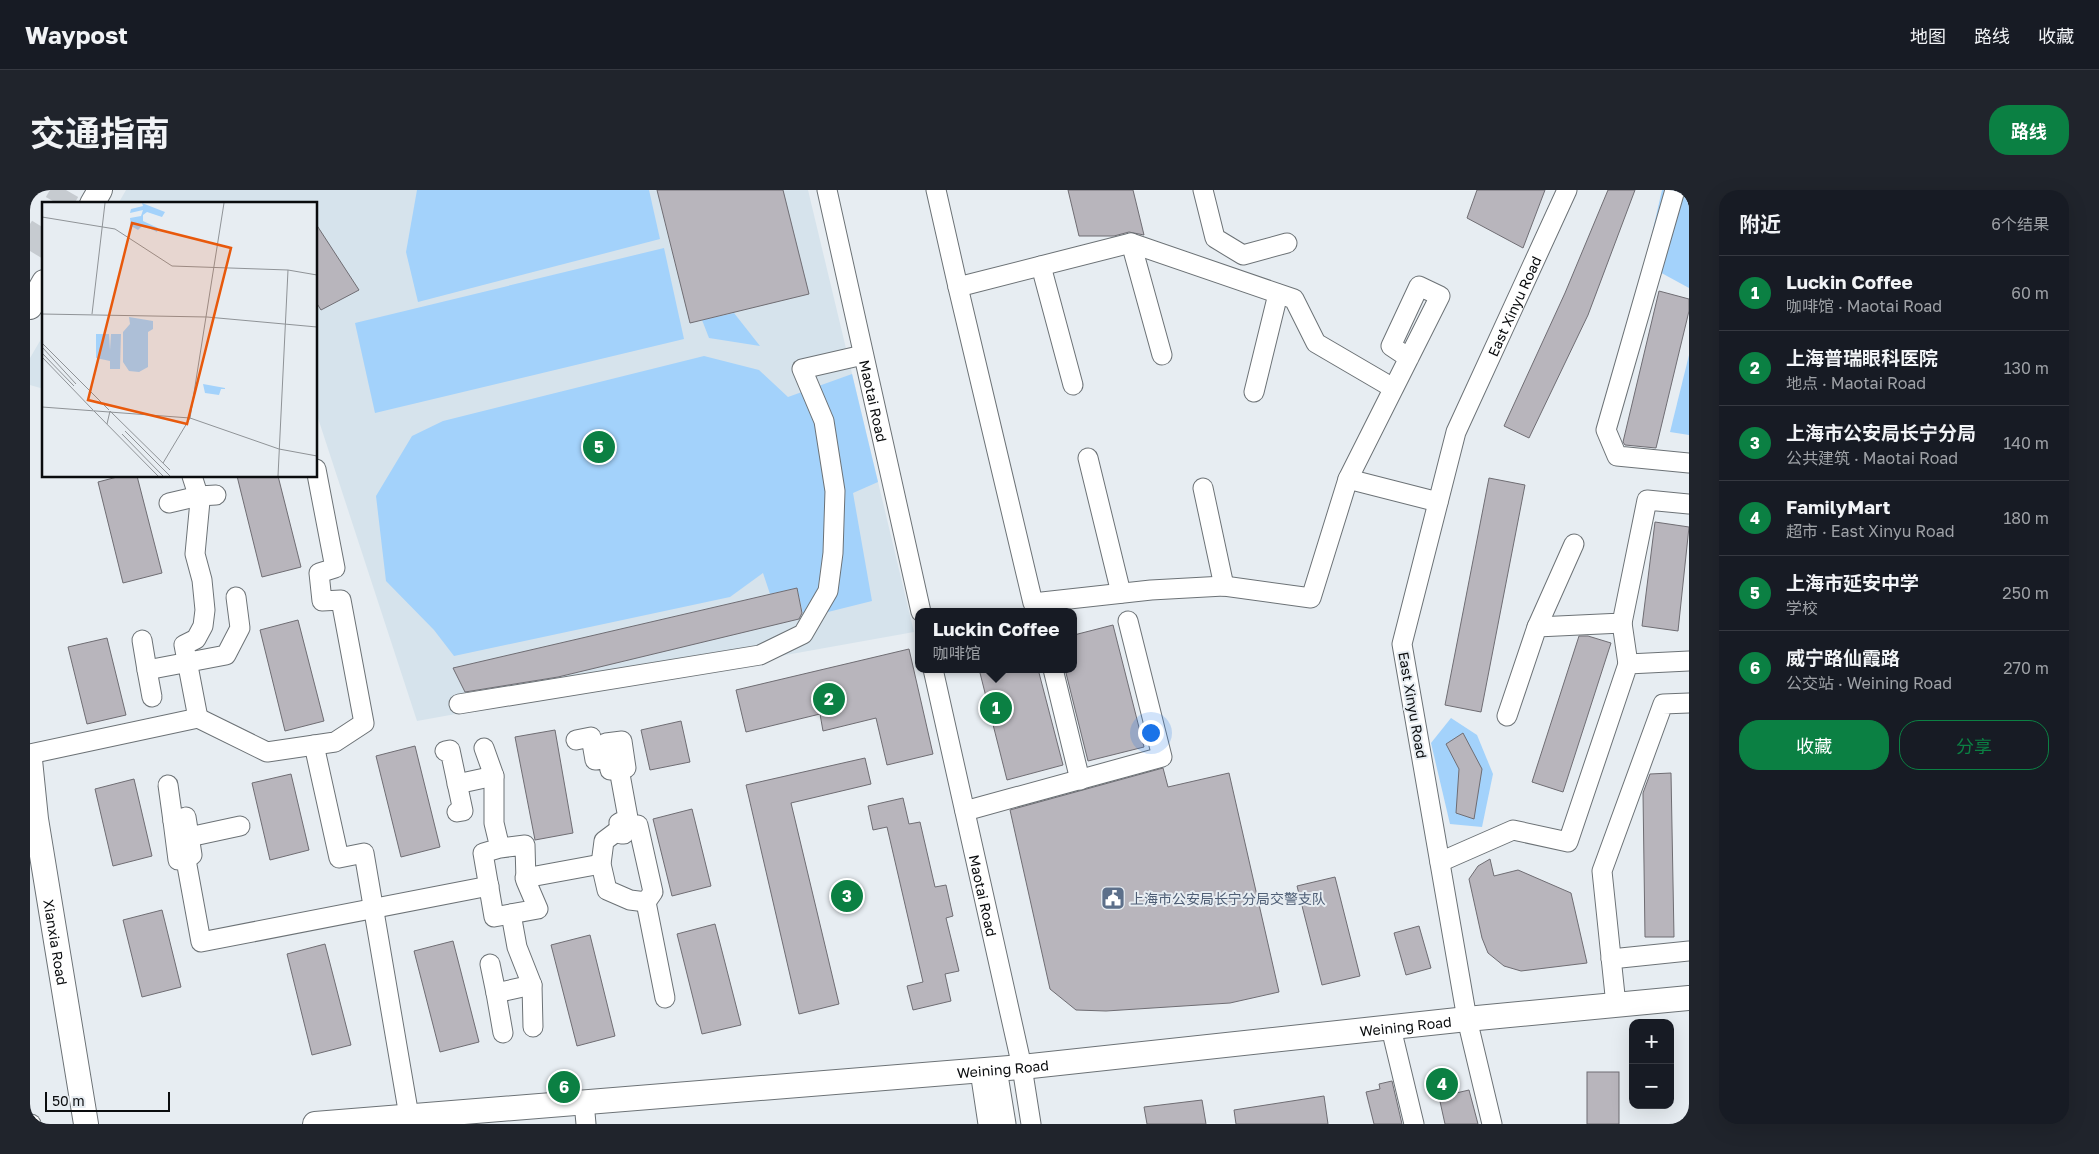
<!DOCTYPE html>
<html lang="zh">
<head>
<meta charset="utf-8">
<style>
  body { margin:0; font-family:"Golos Text","Noto Sans SC",sans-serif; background:#20242c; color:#f1f3f6 }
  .controls { position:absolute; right:15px; bottom:15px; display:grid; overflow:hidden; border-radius:10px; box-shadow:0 5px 20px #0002 }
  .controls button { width:45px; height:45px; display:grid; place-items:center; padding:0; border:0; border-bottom:1px solid #363941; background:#171b24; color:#f1f3f6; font:25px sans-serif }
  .scale { position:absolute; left:15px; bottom:12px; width:125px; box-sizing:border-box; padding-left:5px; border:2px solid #0a0c0e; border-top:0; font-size:14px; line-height:18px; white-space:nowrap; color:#0a0c0e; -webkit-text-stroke:4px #e7edf2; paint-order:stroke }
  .you { position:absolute; left:1120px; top:542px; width:18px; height:18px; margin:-12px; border:4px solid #fff; border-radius:50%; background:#1a73e8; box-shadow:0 0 0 8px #1a73e833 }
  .badge { display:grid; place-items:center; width:32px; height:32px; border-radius:50%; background:#0b8043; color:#fff; font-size:16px; font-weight:700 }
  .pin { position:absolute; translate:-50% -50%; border:2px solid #fff; box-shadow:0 1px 5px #0006 }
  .popup { position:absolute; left:885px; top:418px; width:162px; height:65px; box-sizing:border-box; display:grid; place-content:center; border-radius:10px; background:#171b24; filter:drop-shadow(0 1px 4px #0005); font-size:16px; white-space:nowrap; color:#9ea1a6 }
  .popup b { font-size:19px; color:#f1f3f6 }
  .popup::after { content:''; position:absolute; left:50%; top:100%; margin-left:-10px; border:10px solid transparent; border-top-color:#171b24 }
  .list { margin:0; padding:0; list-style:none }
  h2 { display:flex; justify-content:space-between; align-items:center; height:65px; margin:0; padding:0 20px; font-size:21px }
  h2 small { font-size:16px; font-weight:400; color:#9ea1a6 }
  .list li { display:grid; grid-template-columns:32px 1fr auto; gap:15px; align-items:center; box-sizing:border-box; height:75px; padding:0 20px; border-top:1px solid #363941 }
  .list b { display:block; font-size:19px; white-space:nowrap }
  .list p { margin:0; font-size:16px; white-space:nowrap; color:#9ea1a6 }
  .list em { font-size:16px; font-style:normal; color:#9ea1a6 }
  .actions { display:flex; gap:10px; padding:15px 20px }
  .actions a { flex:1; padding:11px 0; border:1px solid #0b8043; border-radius:20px; text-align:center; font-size:18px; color:#0b8043 }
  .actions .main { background:#0b8043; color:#fff }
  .map { position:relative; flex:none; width:1659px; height:934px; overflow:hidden; border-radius:20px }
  header { display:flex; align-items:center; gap:30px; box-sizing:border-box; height:70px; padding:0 25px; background:#171b24; border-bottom:1px solid #363941 }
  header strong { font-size:24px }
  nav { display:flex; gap:28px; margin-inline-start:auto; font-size:18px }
  .intro { display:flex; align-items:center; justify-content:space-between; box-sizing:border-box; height:120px; padding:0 30px }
  h1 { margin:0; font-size:35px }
  .button { padding:12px 22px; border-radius:20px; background:#0b8043; color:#fff; font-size:18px; font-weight:700 }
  main { display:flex; gap:30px; padding:0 30px }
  aside { flex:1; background:#171b24; border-radius:20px; box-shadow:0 5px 20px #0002 }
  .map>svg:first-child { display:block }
  .built { fill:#d6e3ec }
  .green { fill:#a3d2fb }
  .building { fill:#b8b5bc; stroke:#6f6d73 }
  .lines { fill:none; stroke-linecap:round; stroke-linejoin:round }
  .highway-tunnel { stroke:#c6cbd0; stroke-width:28; stroke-dasharray:28 14; stroke-linecap:butt }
  .minor-casing { stroke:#6c7276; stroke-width:21 }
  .major-casing { stroke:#6c7276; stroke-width:26 }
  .minor { stroke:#fff; stroke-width:19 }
  .major { stroke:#fff; stroke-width:24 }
  .labels { text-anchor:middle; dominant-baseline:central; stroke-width:4; stroke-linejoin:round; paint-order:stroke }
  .street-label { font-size:14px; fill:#0a0c0e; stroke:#e7edf2 }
  .service-label { font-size:14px; fill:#4e5e75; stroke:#e7edf2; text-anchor:start }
  .inset-road { fill:none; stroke:#8f9397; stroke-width:1 }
  .view { fill:#e8590c; fill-opacity:0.15; stroke:#e8590c; stroke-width:2.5 }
  .inset-edge { fill:none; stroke:#0a0c0e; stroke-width:2.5 }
</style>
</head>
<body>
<header>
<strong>Waypost</strong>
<nav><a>地图</a><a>路线</a><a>收藏</a></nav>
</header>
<div class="intro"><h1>交通指南</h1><a class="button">路线</a></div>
<main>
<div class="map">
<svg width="1659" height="934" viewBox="0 0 1659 934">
  <rect width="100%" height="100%" fill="#e7edf2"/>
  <g class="built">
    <path d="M 96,0 L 778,0 L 884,442 L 387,531 L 286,222 L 286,14 L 88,14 Z"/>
    <path d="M 14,144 L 14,199 L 0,195 L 0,168 Z"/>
  </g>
  <g class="green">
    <path d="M 387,0 L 619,0 L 630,49 L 388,112 L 376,62 Z"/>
    <path d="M 1632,0 L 1659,0 L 1659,98 L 1615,74 Z"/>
    <path d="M 634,58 L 654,149 L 345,223 L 325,133 Z"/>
    <path d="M 704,123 L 730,156 L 679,148 L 672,130 Z"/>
    <path d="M 1659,165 L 1659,245 L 1640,242 Z"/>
    <path d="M 674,166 L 729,180 L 758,207 L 822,184 L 848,292 L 823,303 L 842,411 L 774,428 L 767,398 L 740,404 L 733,383 L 700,407 L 424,466 L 404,440 L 356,391 L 346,306 L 382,246 L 413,231 Z"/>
    <path d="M 1421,528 L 1447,545 L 1463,584 L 1452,637 L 1420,634 L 1401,553 Z"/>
  </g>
  <g class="building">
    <path d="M 627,0 L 753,0 L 779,104 L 660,133 Z"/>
    <path d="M 1038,0 L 1103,0 L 1114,45 L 1099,42 L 1084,46 L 1049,46 Z"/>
    <path d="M 1447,0 L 1515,0 L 1493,58 L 1437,28 Z"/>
    <path d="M 1578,0 L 1605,0 L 1558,125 L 1499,248 L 1474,236 L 1535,103 Z"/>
    <path d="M 286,34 L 329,100 L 291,120 L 286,112 Z"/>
    <path d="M 1629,101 L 1659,109 L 1659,121 L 1626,258 L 1595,255 L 1593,252 Z"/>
    <path d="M 91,286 L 107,286 L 132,383 L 93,393 L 68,292 Z"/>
    <path d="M 207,286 L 248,286 L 271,377 L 232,387 Z"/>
    <path d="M 1459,288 L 1495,295 L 1451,522 L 1415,515 Z"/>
    <path d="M 1625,332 L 1659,337 L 1648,441 L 1612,436 Z"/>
    <path d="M 767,398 L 772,423 L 769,429 L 528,487 L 435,502 L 423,478 Z"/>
    <path d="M 268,430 L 294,531 L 255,541 L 230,440 Z"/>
    <path d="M 1083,435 L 1114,557 L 1058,571 L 1035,479 L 1044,479 L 1044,445 Z"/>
    <path d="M 1549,446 L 1558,446 L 1581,453 L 1533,602 L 1502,592 Z"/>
    <path d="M 77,448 L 96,525 L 57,534 L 38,457 Z"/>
    <path d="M 879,459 L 903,564 L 857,575 L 846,528 L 793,541 L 790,524 L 716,542 L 706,500 Z"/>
    <path d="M 949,479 L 1008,479 L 1033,575 L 977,590 Z"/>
    <path d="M 651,531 L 660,572 L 620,580 L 611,540 Z"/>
    <path d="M 525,540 L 543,643 L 505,650 L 485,547 Z"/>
    <path d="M 1433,543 L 1452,579 L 1444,629 L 1426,623 L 1429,579 L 1416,554 Z"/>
    <path d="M 385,556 L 410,657 L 371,667 L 346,566 Z"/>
    <path d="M 835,568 L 841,594 L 761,613 L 809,814 L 769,824 L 716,595 Z"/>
    <path d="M 1133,578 L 1138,597 L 1199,583 L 1249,802 L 1200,813 L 1076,821 L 1046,820 L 1020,799 L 980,620 Z"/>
    <path d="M 1641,583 L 1644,747 L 1615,747 L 1613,603 L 1620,584 Z"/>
    <path d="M 261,584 L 279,660 L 240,670 L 222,593 Z"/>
    <path d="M 104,589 L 122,666 L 83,676 L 65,599 Z"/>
    <path d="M 873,608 L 879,634 L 890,632 L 905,697 L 916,695 L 923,726 L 916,728 L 929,781 L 915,784 L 921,811 L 883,820 L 877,796 L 893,792 L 857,637 L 843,640 L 838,616 Z"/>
    <path d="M 662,619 L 681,696 L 642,706 L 623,629 Z"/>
    <path d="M 1460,669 L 1464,686 L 1488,680 L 1541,703 L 1557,773 L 1491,781 L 1474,776 L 1458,763 L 1452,748 L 1439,689 L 1448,676 Z"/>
    <path d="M 1305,687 L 1330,786 L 1292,795 L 1267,696 Z"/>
    <path d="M 132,720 L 151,797 L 112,807 L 93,730 Z"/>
    <path d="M 685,734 L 711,835 L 672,844 L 647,744 Z"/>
    <path d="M 1389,736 L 1401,778 L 1376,785 L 1364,743 Z"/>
    <path d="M 560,745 L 585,846 L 547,856 L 521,755 Z"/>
    <path d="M 423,751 L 449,852 L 410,862 L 384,761 Z"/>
    <path d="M 295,754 L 321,855 L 282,865 L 257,764 Z"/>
    <rect x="1557" y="882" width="32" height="52"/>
    <path d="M 1362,891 L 1372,934 L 1344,934 L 1336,902 L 1350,899 L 1349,894 Z"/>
    <path d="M 1439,900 L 1448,934 L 1415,934 L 1409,907 Z"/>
    <path d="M 1294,906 L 1298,934 L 1206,934 L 1204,920 Z"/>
    <path d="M 1172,910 L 1176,934 L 1117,934 L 1114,917 Z"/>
  </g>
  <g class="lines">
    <g class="highway-tunnel">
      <path d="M 28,14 L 36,0"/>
      <path d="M 0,61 L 14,38"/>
    </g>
    <g class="minor-casing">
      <g id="minor">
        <path id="s1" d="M 797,0 L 891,422"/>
        <path d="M 906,0 L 928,97"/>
        <path d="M 1173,0 L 1185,48 L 1213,65 L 1257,53"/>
        <path d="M 1645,0 L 1576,240 L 1587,266 L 1659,273"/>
        <path d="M 1101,53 L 1132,165"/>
        <path d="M 1011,76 L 1043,195"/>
        <path d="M 1379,168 L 1361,156 L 1389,96 L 1410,106 L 1318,289 L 1408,312"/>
        <path d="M 1224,202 L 1248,104"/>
        <path d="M 1058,268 L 1091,403"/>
        <path d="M 1318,289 L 1281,408 L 1194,396 L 1121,400 L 1003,413 L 928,97 L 1101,53 L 1264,109 L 1286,153 L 1363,198"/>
        <path d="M 1173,298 L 1194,396"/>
        <path d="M 139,313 L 169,306 L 186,305"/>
        <path d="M 1592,433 L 1598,474"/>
        <path d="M 1507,437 L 1544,354"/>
        <path d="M 112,450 L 117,480 L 196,465 L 210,438 L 206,407"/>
        <path id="s2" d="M 903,479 L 992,877 L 1001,934"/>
        <path d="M 1023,479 L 1050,590"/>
        <path d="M 117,480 L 122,507"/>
        <path d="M 429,514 L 730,465 L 773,444 L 798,401 L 803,363 L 805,301 L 794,231 L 772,179 L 833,165"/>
        <path d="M 1477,526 L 1507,437 L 1592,433 L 1617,310 L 1659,314"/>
        <path d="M 168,528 L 237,562 L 305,552 L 334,533 L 311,410 L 292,411 L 289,383 L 305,378 L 286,279"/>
        <path d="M 546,550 L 561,547 L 565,570 L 578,568 L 576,553 L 592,551 L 596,578 L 580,580 L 578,568"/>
        <path d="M 284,555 L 309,668 L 334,663 L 379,926"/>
        <path d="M 454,558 L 464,586 L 464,633 L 470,658 L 495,655 L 496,691 L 508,719 L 464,727 L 453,663 L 470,658"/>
        <path d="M 415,561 L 420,560 L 433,621 L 427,622"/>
        <path d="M 0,564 L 168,528 L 154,455 L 166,449 L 173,436 L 175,420 L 172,390 L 165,364 L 170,311 L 162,286"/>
        <path d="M 589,579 L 598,628 L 589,633 L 591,644 L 594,644"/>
        <path d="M 427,594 L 464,586"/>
        <path d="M 138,595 L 143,631"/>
        <path d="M 935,621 L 1132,567 L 1098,431"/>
        <path d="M 590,639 L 574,651 L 571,674 L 577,700 L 600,710 L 616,712 L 623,702 L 608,635"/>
        <path d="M 159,647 L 210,636"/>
        <path d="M 156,670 L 162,665 L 156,627 L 143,631 L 148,670 L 156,670 L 171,752 L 459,696"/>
        <path d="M 1410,672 L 1483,640 L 1538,652 L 1598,474 L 1659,471"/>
        <path d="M 495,688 L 571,674"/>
        <path d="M 616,712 L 635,808"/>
        <path d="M 481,724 L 487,757 L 502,795 L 503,837"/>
        <path d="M 1581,769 L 1659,761"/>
        <path d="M 460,774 L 466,803 L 502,795"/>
        <path d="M 466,803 L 473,843"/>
        <path d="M 1586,815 L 1572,681 L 1633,514 L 1659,513"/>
        <path d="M 1361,838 L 1384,934"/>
        <path d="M 967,879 L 976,934"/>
        <path d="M 950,881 L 958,934"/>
        <path d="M 554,912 L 556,934"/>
        <path d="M 0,934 L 1,934"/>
        <path id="s3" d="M 1462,934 L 1437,829 L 1372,454 L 1426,242 L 1537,0"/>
      </g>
    </g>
    <g class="major-casing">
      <g id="major">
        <path d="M 62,14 L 70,0"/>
        <path d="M 0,117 L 14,92"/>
        <path id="s4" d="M 0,570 L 6,629 L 56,934"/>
        <path id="s5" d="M 285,934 L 992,877 L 1437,829 L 1659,808"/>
      </g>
    </g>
    <use href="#minor" class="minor"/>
    <use href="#major" class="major"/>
  </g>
  <defs>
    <g id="civic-square" transform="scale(1.25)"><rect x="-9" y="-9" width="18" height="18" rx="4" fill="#5c6f8a" stroke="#e7edf2"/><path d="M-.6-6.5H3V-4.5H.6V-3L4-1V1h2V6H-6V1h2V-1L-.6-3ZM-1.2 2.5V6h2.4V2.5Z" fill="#fff"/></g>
  </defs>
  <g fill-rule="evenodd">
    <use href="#civic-square" x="1083" y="708"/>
  </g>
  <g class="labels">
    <g class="street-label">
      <text stroke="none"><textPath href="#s3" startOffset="846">East Xinyu Road</textPath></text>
      <text stroke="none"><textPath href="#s1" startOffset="216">Maotai Road</textPath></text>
      <text transform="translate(1383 515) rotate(80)">East Xinyu Road</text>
      <text stroke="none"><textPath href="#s2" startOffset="232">Maotai Road</textPath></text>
      <text stroke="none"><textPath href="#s4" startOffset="184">Xianxia Road</textPath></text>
      <text stroke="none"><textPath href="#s5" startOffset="1095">Weining Road</textPath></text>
      <text stroke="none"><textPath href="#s5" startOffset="690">Weining Road</textPath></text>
    </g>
    <g class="service-label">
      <text x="1100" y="708">上海市公安局长宁分局交警支队</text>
    </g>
  </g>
  <g transform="translate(12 12)">
    <rect width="275" height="275" fill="#e7edf2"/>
    <path d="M 100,1 L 123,10 L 120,15 L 105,10 L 101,13 L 101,19 L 116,26 L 115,30 L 101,23 L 96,28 L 89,24 L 88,16 L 99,14 L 101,8 L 88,11 L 89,7 L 101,4 ZM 87,115 L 111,119 L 111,127 L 106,130 L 106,165 L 97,170 L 87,169 L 81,160 L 81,130 L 88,122 ZM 54,132 L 67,132 L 68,148 L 69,132 L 79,132 L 78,167 L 68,167 L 68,159 L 54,156 ZM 161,182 L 183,186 L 183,187 L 179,187 L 177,193 L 163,191 Z" fill="#a3d2fb"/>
    <path class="inset-road" d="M 0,15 L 73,27 L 130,64 L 246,68 L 275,73M 0,112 L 165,115 L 275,125M 50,112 L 63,1M 0,141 L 67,208M 0,145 L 34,182M 0,151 L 32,184M 0,155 L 51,208M 0,205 L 148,216 L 237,247 L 275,254M 52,209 L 116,274M 148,216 L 182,1M 65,222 L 68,209 L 128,268M 83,229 L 128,274M 80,232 L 121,274M 121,261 L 148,216M 236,274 L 246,68"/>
    <path class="view" d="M 90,21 L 189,46 L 145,222 L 46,198 Z"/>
    <rect width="275" height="275" class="inset-edge"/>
  </g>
</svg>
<div class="controls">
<button>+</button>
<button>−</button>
</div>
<div class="scale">50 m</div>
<div class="you"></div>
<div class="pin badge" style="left:966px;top:518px">1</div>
<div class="popup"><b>Luckin Coffee</b>咖啡馆</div>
<div class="pin badge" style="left:799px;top:509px">2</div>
<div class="pin badge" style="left:817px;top:706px">3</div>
<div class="pin badge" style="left:1412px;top:894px">4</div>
<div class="pin badge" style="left:569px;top:257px">5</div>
<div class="pin badge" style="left:534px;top:897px">6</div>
</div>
<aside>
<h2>附近<small>6个结果</small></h2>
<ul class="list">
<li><span class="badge">1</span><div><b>Luckin Coffee</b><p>咖啡馆 · Maotai Road</p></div><em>60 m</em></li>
<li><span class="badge">2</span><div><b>上海普瑞眼科医院</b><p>地点 · Maotai Road</p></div><em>130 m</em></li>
<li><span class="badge">3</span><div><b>上海市公安局长宁分局</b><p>公共建筑 · Maotai Road</p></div><em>140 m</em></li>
<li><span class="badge">4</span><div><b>FamilyMart</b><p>超市 · East Xinyu Road</p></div><em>180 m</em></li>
<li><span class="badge">5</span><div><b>上海市延安中学</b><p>学校</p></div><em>250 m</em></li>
<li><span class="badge">6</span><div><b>威宁路仙霞路</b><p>公交站 · Weining Road</p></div><em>270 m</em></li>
</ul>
<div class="actions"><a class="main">收藏</a><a>分享</a></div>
</aside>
</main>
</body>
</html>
